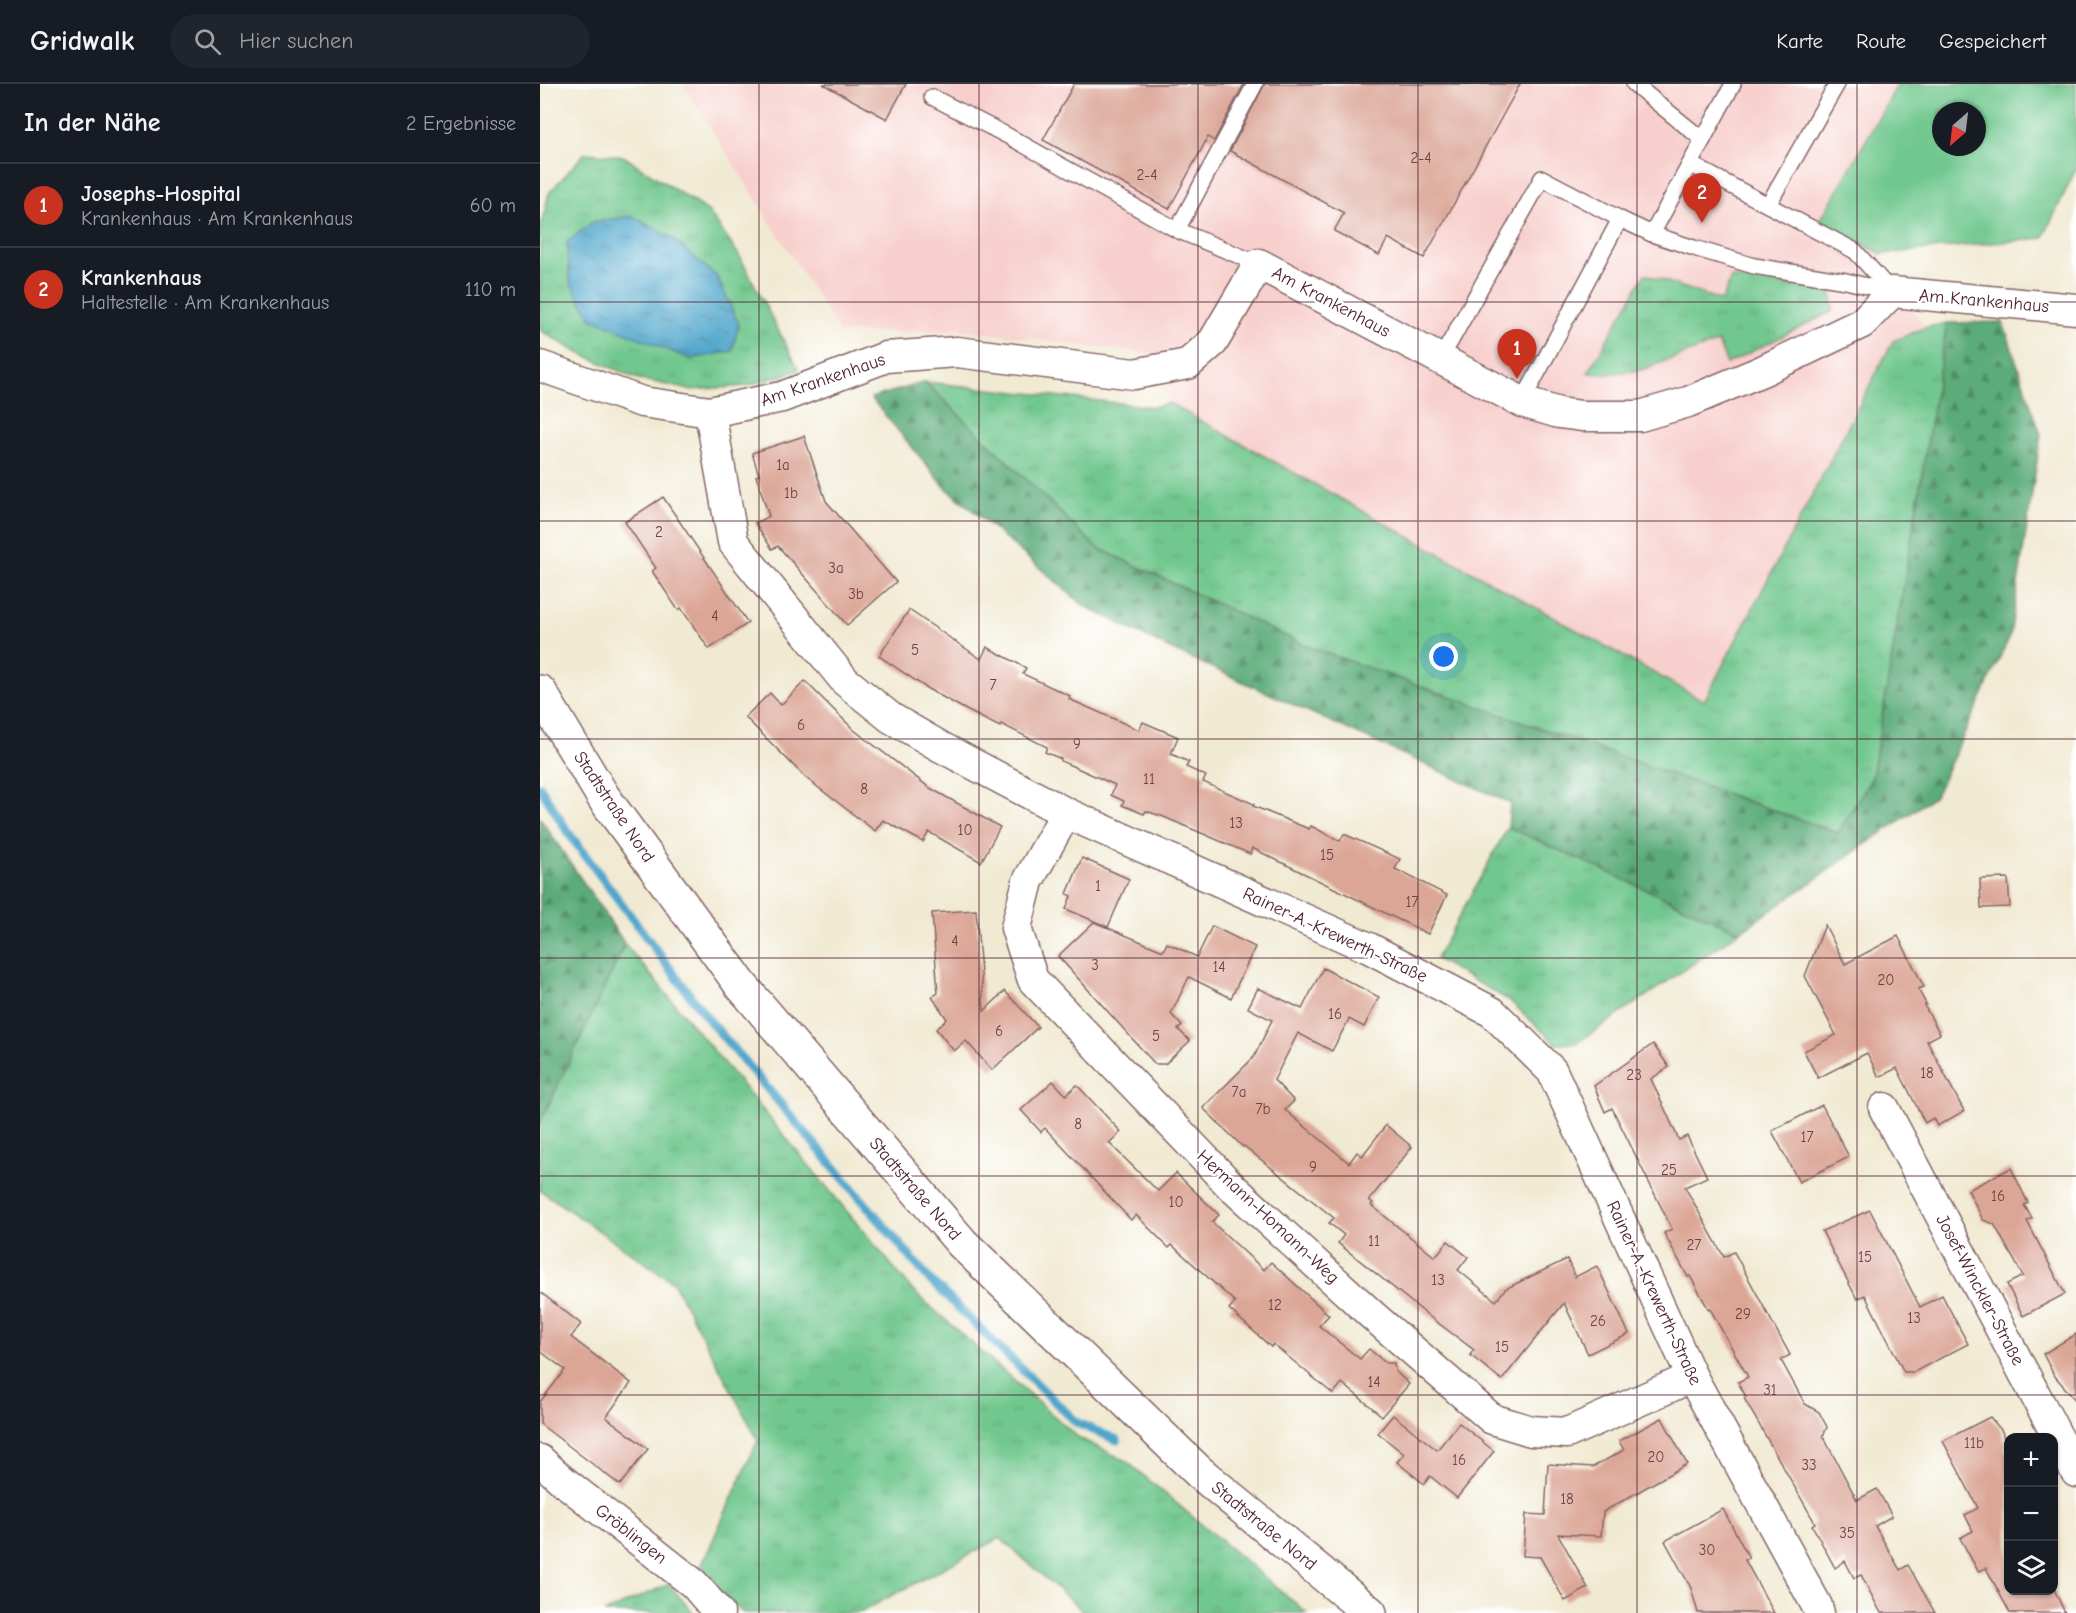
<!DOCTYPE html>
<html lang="de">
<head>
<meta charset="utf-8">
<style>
  body { margin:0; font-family:"Comic Neue",sans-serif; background:#20242c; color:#f1f3f6 }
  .controls { position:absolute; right:18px; bottom:18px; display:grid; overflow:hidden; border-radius:12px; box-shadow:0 2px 4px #0004 }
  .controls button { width:54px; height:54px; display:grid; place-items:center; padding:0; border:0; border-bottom:2px solid #363941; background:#171b24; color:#f1f3f6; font:30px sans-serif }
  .compass { position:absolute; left:1392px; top:18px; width:54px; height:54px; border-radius:50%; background:#171b24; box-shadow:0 2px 4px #0004; rotate:208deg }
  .you { position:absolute; left:904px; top:573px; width:21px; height:21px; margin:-15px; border:4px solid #fff; border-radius:50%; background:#1a73e8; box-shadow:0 0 0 9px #1a73e833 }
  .badge { display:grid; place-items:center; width:39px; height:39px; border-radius:50%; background:#c8321e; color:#fff; font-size:20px; font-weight:700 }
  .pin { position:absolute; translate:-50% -50px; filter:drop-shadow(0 2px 3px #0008) }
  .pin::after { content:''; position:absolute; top:32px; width:21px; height:18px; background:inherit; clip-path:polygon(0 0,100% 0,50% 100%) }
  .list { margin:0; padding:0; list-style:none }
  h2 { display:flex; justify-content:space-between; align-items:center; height:78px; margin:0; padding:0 24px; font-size:26px }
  h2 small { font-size:20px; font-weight:400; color:#9ea1a6 }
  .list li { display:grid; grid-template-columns:39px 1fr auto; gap:18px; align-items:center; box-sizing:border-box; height:84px; padding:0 24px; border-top:2px solid #363941 }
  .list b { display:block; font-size:22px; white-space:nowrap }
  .list p { margin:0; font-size:20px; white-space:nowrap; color:#9ea1a6 }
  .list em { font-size:20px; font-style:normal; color:#9ea1a6 }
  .icon { flex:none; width:33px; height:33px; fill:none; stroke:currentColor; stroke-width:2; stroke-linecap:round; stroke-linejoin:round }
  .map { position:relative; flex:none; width:1536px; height:1529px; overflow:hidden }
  header { display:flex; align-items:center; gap:36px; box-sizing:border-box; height:84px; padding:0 30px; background:#171b24; border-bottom:2px solid #363941 }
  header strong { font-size:28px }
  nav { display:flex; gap:33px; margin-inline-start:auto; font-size:21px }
  .search { width:420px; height:54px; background:#20242c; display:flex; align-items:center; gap:15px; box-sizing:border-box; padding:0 21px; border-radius:33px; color:#9ea1a6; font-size:22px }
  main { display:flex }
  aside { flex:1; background:#171b24 }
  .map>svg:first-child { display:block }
  .built { fill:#f7d0cd }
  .grass { fill:url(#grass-tufts); stroke:#5e745c; stroke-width:1.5 }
  .forest { fill:url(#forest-firs); stroke:#536652; stroke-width:1.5 }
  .park { fill:#71c88e; stroke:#5e745c; stroke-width:1.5; fill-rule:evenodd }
  .water { fill:url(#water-ripples); stroke:#4c627b; stroke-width:1.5 }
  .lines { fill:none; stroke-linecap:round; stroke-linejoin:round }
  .stream { stroke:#4fa6cb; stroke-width:9 }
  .building { fill:#dba696 }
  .service-casing { stroke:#846666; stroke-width:18 }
  .minor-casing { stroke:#846666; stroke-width:33 }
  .secondary-casing { stroke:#846666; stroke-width:36 }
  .service { stroke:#fff; stroke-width:15 }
  .minor { stroke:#fff; stroke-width:30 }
  .secondary { stroke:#fff; stroke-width:33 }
  .grid { fill:none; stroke:#4a1f2b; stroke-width:1.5; stroke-opacity:0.55 }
  .labels { text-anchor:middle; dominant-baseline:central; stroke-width:5; stroke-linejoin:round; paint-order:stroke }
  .number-label { font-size:15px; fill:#6e4146 }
  .street-label { font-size:18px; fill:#4a1f2b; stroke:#fff }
</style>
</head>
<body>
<header>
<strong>Gridwalk</strong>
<div class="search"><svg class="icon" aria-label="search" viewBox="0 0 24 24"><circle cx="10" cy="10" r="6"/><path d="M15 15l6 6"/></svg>Hier suchen</div>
<nav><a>Karte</a><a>Route</a><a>Gespeichert</a></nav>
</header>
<main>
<aside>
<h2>In der Nähe<small>2 Ergebnisse</small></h2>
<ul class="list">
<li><span class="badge">1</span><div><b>Josephs-Hospital</b><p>Krankenhaus · Am Krankenhaus</p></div><em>60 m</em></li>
<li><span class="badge">2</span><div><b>Krankenhaus</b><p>Haltestelle · Am Krankenhaus</p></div><em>110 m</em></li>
</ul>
</aside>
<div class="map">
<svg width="1536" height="1529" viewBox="0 0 1536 1529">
  <defs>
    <pattern id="grass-tufts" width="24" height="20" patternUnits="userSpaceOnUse" patternTransform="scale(1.5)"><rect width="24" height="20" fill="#71c88e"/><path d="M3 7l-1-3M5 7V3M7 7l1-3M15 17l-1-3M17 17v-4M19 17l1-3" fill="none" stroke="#63ab7b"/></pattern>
    <pattern id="forest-firs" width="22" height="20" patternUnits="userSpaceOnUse" patternTransform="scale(1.5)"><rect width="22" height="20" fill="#5cac79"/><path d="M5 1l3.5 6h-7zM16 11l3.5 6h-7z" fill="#4e8b63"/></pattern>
    <pattern id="water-ripples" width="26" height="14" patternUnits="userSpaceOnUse" patternTransform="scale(1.5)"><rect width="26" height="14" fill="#4fa6cb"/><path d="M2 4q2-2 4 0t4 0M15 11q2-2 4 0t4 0" fill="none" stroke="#4487a5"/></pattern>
  </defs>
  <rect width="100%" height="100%" fill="#fff"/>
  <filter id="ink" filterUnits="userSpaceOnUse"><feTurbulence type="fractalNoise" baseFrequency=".0167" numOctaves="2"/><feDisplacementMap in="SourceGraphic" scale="12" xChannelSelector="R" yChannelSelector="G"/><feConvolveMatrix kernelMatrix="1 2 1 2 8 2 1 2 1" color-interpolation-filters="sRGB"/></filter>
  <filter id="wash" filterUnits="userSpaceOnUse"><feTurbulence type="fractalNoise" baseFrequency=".008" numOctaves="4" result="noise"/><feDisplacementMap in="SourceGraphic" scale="24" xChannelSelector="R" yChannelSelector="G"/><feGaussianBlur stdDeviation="1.35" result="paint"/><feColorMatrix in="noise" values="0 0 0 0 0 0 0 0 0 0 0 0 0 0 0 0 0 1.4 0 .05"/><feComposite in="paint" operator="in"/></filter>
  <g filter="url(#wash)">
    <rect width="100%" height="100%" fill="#f1ead3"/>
    <path class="built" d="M 143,0 L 1358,0 L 1280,137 L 1341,170 L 1384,244 L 1353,257 L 1164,617 L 629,319 L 611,270 L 425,246 L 300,249 Z"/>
    <g class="grass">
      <path d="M 45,69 L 83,72 L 168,127 L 200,173 L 259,286 L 207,302 L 150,306 L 95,294 L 35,267 L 0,246 L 0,144 L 9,109 Z"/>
      <path d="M 1105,190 L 1182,217 L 1191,193 L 1292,208 L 1293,227 L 1187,280 L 1178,258 L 1101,286 L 1066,290 L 1048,289 Z"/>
      <path d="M 1407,239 L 1332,694 L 1298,749 L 769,563 L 556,463 L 385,298 L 615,323 L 629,319 L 1164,617 L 1353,257 L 1384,244 Z"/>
      <path d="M 968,743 L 1200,848 L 1037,959 L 1016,960 L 970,917 L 896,875 Z"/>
      <path d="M 85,860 L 374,1208 L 539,1354 L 586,1377 L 767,1529 L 545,1529 L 460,1454 L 319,1529 L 203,1529 L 159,1487 L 218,1356 L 133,1198 L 0,1106 L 0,1039 Z"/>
      <path d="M 129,1500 L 153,1529 L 64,1529 Z"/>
    </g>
    <g class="forest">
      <path d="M 1463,238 L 1501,351 L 1470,552 L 1395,712 L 1200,848 L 968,743 L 970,719 L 626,563 L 543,521 L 404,402 L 331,314 L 385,298 L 556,463 L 769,563 L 1298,749 L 1332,694 L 1407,239 Z"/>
      <path d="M 0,734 L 85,860 L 0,1039 Z"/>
    </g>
    <path class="park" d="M 1358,0 L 1536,0 L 1536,85 L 1503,154 L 1341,170 L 1280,137 ZM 1401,27 L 1437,27 L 1437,63 L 1401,63 Z"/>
    <path class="water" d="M 92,132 L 132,154 L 177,193 L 199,240 L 192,267 L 150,275 L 51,234 L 30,198 L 27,158 L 53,138 Z"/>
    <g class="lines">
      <path class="stream" d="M 0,703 L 27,747 L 164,930 L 390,1196 L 537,1339 L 577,1356"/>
    </g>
    <g id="blocks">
      <g class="building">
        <path d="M 283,0 L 366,0 L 347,35 Z"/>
        <path d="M 534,0 L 704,0 L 674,57 L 668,53 L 629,125 L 503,56 Z"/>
        <path d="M 725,0 L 980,0 L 884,174 L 848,154 L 839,171 L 794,147 L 804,129 L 690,67 Z"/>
        <path d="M 264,352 L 286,417 L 356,498 L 307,541 L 238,462 L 232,465 L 215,439 L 229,432 L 216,392 L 219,391 L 212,369 Z"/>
        <path d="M 123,413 L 208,539 L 169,565 L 141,524 L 138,526 L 112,487 L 116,484 L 85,438 Z"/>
        <path d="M 369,526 L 441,575 L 447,563 L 486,584 L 483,590 L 530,612 L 529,615 L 599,646 L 603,638 L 638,653 L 631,670 L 649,678 L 646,683 L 666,692 L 663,698 L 714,720 L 713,722 L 769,745 L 771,742 L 800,757 L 804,750 L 860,775 L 855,785 L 907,811 L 888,850 L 712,764 L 710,770 L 624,733 L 606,727 L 604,730 L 582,721 L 584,717 L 571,711 L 575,701 L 521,677 L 521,675 L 505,668 L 507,663 L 461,640 L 460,643 L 428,627 L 388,605 L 339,572 Z"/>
        <path d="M 265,597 L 314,646 L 390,704 L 460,743 L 441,778 L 389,748 L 383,758 L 343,736 L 335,747 L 266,694 L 205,633 L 230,609 L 241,621 Z"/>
        <path d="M 542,774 L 589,795 L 568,843 L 526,825 L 531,812 L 527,810 Z"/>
        <path d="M 1468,794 L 1470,823 L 1441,824 L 1440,795 Z"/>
        <path d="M 436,826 L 444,927 L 465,907 L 498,943 L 452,986 L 426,957 L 414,967 L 396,945 L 407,935 L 392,913 L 398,909 L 392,829 Z"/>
        <path d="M 554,838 L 623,867 L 627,859 L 657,873 L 672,842 L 715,863 L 691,914 L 649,893 L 631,930 L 642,942 L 638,945 L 650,957 L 625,980 L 615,980 L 518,872 Z"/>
        <path d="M 1285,841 L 1305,880 L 1358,852 L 1384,903 L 1378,905 L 1386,920 L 1384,921 L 1400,950 L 1387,957 L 1424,1027 L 1397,1042 L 1393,1034 L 1385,1039 L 1357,984 L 1339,993 L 1327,969 L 1278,994 L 1264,967 L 1296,951 L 1265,892 Z"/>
        <path d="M 783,884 L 839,913 L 824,943 L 809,935 L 792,967 L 758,949 L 734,996 L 754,1017 L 745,1026 L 809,1079 L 817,1068 L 822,1072 L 846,1041 L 872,1063 L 829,1116 L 833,1119 L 831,1121 L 895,1173 L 908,1157 L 928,1173 L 918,1186 L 956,1217 L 965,1205 L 1027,1175 L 1035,1193 L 1057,1182 L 1089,1250 L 1048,1270 L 1024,1219 L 962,1296 L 930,1271 L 934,1266 L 890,1233 L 798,1159 L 804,1151 L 789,1139 L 794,1134 L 704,1062 L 703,1063 L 663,1024 L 714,973 L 732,936 L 708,924 L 718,904 L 762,925 Z"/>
        <path d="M 1113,960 L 1129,983 L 1111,995 L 1139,1056 L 1147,1052 L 1167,1093 L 1145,1103 L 1184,1173 L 1194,1168 L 1250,1271 L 1241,1276 L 1265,1320 L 1279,1328 L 1287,1343 L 1283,1352 L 1317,1416 L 1337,1405 L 1352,1432 L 1335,1442 L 1360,1486 L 1368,1481 L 1395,1529 L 1341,1529 L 1321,1491 L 1314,1494 L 1305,1477 L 1295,1484 L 1272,1441 L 1275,1439 L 1204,1314 L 1206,1313 L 1198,1298 L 1208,1293 L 1170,1225 L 1169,1226 L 1150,1192 L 1148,1193 L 1124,1149 L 1132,1145 L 1072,1024 L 1065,1028 L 1054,1002 Z"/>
        <path d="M 513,997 L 526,1011 L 537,1001 L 581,1048 L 569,1059 L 618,1107 L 636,1089 L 679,1131 L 672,1138 L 724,1186 L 731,1178 L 789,1231 L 779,1242 L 820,1275 L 829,1265 L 846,1279 L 854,1279 L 855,1287 L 869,1300 L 842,1332 L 802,1299 L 793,1310 L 733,1260 L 731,1263 L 689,1225 L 695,1218 L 632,1161 L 629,1164 L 596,1131 L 591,1136 L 505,1044 L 501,1048 L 481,1026 Z"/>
        <path d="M 1282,1021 L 1309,1073 L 1259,1098 L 1232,1047 Z"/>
        <path d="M 1471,1084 L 1488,1119 L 1484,1121 L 1492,1134 L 1487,1137 L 1525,1210 L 1483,1232 L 1467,1200 L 1483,1192 L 1454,1140 L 1443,1136 L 1428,1106 Z"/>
        <path d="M 1330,1126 L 1380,1223 L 1402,1211 L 1428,1260 L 1374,1288 L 1364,1288 L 1325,1211 L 1317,1215 L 1282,1147 Z"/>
        <path d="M 0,1208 L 41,1240 L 31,1253 L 91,1299 L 66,1333 L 108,1365 L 80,1401 L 0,1340 L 0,1318 L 25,1286 L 0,1267 Z"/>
        <path d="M 1536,1250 L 1536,1317 L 1514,1291 L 1503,1270 Z"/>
        <path d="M 853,1331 L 897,1366 L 919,1339 L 954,1367 L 917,1414 L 890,1392 L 884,1400 L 857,1378 L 864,1370 L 838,1349 Z"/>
        <path d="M 1450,1333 L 1462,1347 L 1466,1362 L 1464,1363 L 1468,1372 L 1468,1506 L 1514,1505 L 1525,1529 L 1470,1529 L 1446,1484 L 1438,1487 L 1420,1454 L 1433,1447 L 1425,1431 L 1438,1424 L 1403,1357 Z"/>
        <path d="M 1122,1334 L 1147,1380 L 1063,1428 L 1061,1452 L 1018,1450 L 1048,1504 L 1025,1517 L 1000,1473 L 983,1472 L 986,1430 L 1005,1431 L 1008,1380 L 1053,1383 L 1084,1366 L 1079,1357 Z"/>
        <path d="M 1183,1425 L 1209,1474 L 1205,1476 L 1234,1529 L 1158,1529 L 1151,1504 L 1125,1457 Z"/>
      </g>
    </g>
  </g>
  <g filter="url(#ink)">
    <use href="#blocks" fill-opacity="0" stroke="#846666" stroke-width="1.5"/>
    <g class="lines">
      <g class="service-casing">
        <g id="service">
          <path d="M 1094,0 L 1163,56"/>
          <path d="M 392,13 L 468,52 L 637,146 L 719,180"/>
          <path d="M 1150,80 L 1315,167 L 1352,208"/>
          <path d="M 1228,121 L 1297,0"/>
          <path d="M 637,146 L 715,0"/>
          <path d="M 1112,150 L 1193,0"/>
          <path d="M 900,276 L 1002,94 L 1080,135 L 1112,150 L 1154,164 L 1214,182 L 1306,197 L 1352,208"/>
          <path d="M 982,318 L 1080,135"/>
        </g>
      </g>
      <g class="minor-casing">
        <g id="minor">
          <path d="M 0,282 L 102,318 L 170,328 L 242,313 L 346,273 L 417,268 L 594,290 L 648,280 L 673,258 L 719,180 L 982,318 L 1019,329 L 1042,332 L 1100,332 L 1148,318 L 1222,287 L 1322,239 L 1352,208 L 1536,225"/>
          <path d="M 170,328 L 193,458 L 305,597 L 351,634 L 401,663 L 526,729 L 829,864 L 952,928 L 1012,987 L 1152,1293 L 1277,1522 L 1279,1529"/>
          <path d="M 526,729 L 488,797 L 476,844 L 493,896 L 692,1103 L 832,1231 L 952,1335 L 991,1347 L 1027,1349 L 1152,1293"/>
          <path d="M 1344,1024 L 1536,1388"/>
          <path d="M 0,1376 L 22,1396 L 154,1500 L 179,1529"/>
        </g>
      </g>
      <g class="secondary-casing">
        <path id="secondary" d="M 0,608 L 64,714 L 201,901 L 422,1159 L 659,1388 L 830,1529"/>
      </g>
      <use href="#service" class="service"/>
      <use href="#minor" class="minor"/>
      <use href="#secondary" class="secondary"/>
    </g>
  </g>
  <path class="grid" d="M 219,0 L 219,1529M 439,0 L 439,1529M 658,0 L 658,1529M 878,0 L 878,1529M 1097,0 L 1097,1529M 1317,0 L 1317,1529M 0,218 L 1536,218M 0,437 L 1536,437M 0,655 L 1536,655M 0,874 L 1536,874M 0,1092 L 1536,1092M 0,1311 L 1536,1311"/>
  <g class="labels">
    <g class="number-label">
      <text x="881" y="74">2-4</text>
      <text x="607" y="91">2-4</text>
      <text x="243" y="381">1a</text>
      <text x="251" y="409">1b</text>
      <text x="119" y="448">2</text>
      <text x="296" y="484">3a</text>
      <text x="316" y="510">3b</text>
      <text x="175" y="532">4</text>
      <text x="375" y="566">5</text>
      <text x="453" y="601">7</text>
      <text x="261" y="641">6</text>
      <text x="537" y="660">9</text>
      <text x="609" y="695">11</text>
      <text x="324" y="705">8</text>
      <text x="696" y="739">13</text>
      <text x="425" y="746">10</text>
      <text x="787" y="771">15</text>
      <text x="558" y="802">1</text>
      <text x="872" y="818">17</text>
      <text x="415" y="857">4</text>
      <text x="555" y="881">3</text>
      <text x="679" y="883">14</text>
      <text x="1346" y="896">20</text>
      <text x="795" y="930">16</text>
      <text x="459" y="947">6</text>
      <text x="616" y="952">5</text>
      <text x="1387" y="989">18</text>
      <text x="1094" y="991">23</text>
      <text x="699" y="1008">7a</text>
      <text x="723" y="1025">7b</text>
      <text x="538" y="1040">8</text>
      <text x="1267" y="1053">17</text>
      <text x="773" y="1083">9</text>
      <text x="1129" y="1086">25</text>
      <text x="1458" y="1112">16</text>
      <text x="636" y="1118">10</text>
      <text x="834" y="1157">11</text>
      <text x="1154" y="1161">27</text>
      <text x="1325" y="1173">15</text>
      <text x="898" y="1196">13</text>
      <text x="735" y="1221">12</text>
      <text x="1203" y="1230">29</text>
      <text x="1374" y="1234">13</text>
      <text x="1058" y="1237">26</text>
      <text x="962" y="1263">15</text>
      <text x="834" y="1298">14</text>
      <text x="1230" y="1306">31</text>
      <text x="1434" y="1359">11b</text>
      <text x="1116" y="1373">20</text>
      <text x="919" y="1376">16</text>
      <text x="1269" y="1381">33</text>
      <text x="1027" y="1415">18</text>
      <text x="1307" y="1449">35</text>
      <text x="1167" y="1466">30</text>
    </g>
    <g class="street-label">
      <text transform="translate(1444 217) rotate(5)">Am Krankenhaus</text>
      <text transform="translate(791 218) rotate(28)">Am Krankenhaus</text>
      <text transform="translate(283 296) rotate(-19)">Am Krankenhaus</text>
      <text transform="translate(74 723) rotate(56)">Stadtstraße Nord</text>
      <text transform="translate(795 851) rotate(25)">Rainer-A.-Krewerth-Straße</text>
      <text transform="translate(375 1105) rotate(49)">Stadtstraße Nord</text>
      <text transform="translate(728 1133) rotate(43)">Hermann-Homann-Weg</text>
      <text transform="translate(1440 1206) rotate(62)">Josef-Winckler-Straße</text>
      <text transform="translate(1114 1209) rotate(65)">Rainer-A.-Krewerth-Straße</text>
      <text transform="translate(724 1442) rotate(39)">Stadtstraße Nord</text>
      <text transform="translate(91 1450) rotate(38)">Gröblingen</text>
    </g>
  </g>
</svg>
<div class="controls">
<button>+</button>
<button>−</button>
<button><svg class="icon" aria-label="layers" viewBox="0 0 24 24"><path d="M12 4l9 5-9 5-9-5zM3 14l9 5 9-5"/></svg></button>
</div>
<svg class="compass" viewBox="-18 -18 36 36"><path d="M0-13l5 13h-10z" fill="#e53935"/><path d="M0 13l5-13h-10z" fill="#9ea1a6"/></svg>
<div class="you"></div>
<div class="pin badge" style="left:977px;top:295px">1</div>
<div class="pin badge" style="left:1162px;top:139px">2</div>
</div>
</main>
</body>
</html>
